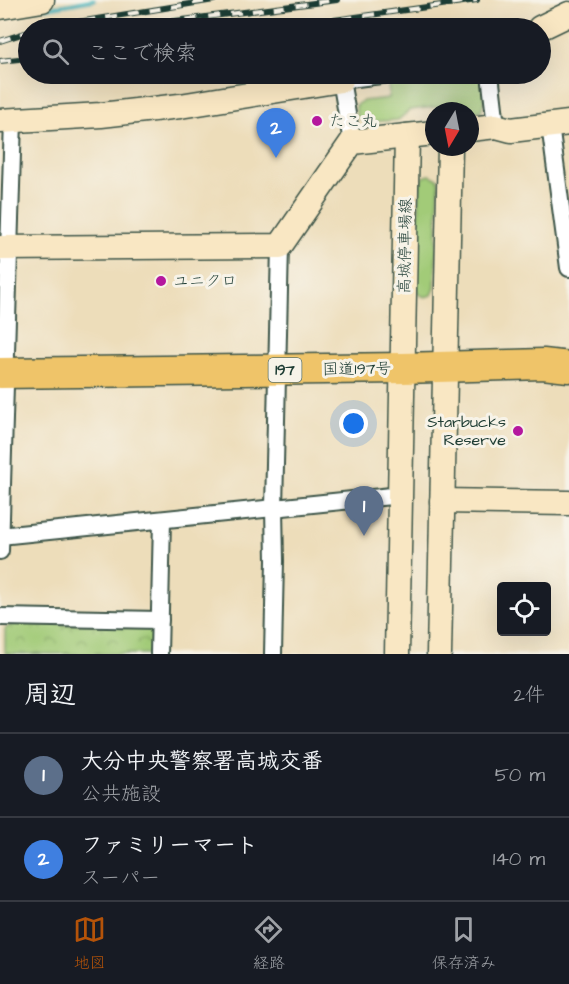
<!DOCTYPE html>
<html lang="ja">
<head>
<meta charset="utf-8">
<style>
  body { margin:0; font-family:"Architects Daughter","Klee One",sans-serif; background:#242831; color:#f1f3f6 }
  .controls { position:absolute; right:18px; bottom:18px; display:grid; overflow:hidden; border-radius:6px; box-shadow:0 6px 24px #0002 }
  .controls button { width:54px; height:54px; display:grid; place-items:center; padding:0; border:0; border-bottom:2px solid #363941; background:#171b24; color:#f1f3f6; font:30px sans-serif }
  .compass { position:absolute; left:425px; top:102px; width:54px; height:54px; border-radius:50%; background:#171b24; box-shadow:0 6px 24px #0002; rotate:190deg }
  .you { position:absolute; left:354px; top:424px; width:21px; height:21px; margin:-15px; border:4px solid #fff; border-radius:50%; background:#1a73e8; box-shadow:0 0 0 9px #1a73e833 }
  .badge { display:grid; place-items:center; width:39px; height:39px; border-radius:50%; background:#b45309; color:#fff; font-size:20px; font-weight:700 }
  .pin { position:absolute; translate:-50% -50px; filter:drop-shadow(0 2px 3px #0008) }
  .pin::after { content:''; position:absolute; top:32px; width:21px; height:18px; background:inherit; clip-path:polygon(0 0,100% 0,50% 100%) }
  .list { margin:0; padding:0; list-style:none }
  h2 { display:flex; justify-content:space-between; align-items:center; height:78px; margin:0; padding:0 24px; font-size:26px }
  h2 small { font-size:20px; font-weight:400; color:#9ea1a6 }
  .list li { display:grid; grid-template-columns:39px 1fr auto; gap:18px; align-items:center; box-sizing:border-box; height:84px; padding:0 24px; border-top:2px solid #363941 }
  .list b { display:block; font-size:22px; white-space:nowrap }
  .list p { margin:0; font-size:20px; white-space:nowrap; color:#9ea1a6 }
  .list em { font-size:20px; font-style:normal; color:#9ea1a6 }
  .icon { flex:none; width:33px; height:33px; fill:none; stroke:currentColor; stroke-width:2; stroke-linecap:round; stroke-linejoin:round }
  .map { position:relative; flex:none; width:569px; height:654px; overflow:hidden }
  .search { position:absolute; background:#171b24; box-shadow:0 6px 24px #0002; left:18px; right:18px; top:18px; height:66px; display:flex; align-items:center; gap:15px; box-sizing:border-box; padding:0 21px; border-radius:33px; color:#9ea1a6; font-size:22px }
  .sheet { height:246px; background:#171b24 }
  nav { display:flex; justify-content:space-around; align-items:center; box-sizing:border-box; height:84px; border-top:2px solid #363941; background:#171b24; font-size:16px; color:#9ea1a6 }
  nav a { display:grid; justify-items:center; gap:3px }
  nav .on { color:#b45309 }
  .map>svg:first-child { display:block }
  .grass { fill:#a2cb78; stroke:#608456; stroke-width:1.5 }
  .park { fill:url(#park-crowns); stroke:#608456; stroke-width:1.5 }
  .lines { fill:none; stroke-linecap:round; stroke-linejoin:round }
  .stream { stroke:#3fafb8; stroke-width:4 }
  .street-casing { stroke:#3e5548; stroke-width:20 }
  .secondary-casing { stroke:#3e5548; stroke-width:27 }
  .highway-casing { stroke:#3e5548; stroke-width:33 }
  .street { stroke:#fff; stroke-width:16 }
  .secondary { stroke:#f9e7c3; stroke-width:24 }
  .highway { stroke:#efc469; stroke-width:30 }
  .rail-casing { stroke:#1f3d34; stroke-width:6 }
  .rail { stroke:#f7f3e8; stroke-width:4; stroke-dasharray:11; stroke-linecap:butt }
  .poi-dot { fill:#b5179e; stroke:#f7f3e8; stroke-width:2 }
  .labels { text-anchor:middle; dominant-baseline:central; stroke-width:6; stroke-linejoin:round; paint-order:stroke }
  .shield { fill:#f7f3e8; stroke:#60746a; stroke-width:1.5 }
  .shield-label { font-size:15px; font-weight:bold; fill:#1f3d34 }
  .poi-label { font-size:16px; fill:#1f3d34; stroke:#f7f3e8; text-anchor:start }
  .street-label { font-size:16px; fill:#1f3d34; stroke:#f7f3e8 }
</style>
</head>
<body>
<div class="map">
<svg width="569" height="654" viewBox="0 0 569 654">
  <defs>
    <pattern id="park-crowns" width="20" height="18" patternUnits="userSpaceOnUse" patternTransform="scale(1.5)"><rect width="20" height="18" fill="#a2cb78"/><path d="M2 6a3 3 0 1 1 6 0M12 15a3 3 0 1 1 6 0" fill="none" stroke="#83a663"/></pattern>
  </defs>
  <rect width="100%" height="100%" fill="#f7f3e8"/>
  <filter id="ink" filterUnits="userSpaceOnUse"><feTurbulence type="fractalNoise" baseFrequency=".0167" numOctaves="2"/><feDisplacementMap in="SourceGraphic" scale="12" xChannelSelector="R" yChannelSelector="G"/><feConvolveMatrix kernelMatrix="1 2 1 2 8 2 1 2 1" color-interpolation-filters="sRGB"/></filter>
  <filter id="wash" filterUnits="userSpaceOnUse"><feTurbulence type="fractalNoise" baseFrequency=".008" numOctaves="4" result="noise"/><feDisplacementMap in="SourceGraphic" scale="24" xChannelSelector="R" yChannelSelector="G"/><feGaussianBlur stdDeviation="1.35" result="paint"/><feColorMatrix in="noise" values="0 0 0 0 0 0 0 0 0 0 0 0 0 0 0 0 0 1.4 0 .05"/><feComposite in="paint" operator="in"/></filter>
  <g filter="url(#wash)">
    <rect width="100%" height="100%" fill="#edddba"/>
    <g class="grass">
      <path d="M 458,74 L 481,74 L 484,100 L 481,111 L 450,111 L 443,106 L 410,110 L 398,120 L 370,122 L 361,120 L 356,114 L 356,105 L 362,101 L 389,98 L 388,81 Z"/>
      <path d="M 430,175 L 438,179 L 439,183 L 435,288 L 432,295 L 425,297 L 418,294 L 416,288 L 420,184 L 423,177 Z"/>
    </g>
    <path class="park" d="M 13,623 L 148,625 L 153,632 L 152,654 L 5,654 L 5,629 Z"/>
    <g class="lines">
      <path class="stream" d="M 47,8 L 94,0"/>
    </g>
  </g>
  <g filter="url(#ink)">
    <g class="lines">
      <g class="street-casing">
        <g id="street">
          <path d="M 490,74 L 496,126"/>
          <path d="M 550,125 L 569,268"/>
          <path d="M 352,142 L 341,80 L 389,74"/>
          <path d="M 0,536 L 401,495"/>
          <path d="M 0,551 L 13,120"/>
          <path d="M 0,617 L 160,620"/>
          <path d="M 159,654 L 162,520"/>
          <path d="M 273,654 L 275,561 L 274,508 L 280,246"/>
        </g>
      </g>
      <g class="secondary-casing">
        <g id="secondary">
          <path d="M 0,7 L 42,0"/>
          <path d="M 540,28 L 569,14"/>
          <path d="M 0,121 L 101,115 L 180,106 L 341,80"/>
          <path d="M 470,129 L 496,126 L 511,130 L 569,123"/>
          <path d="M 0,248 L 280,246 L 352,142 L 434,133"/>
          <path d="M 442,501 L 569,503"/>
          <path d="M 397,654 L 407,136"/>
          <path d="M 439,654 L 450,147"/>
        </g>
      </g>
      <g class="highway-casing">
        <path id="highway" d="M 0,373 L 403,368 L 543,364 L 569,367"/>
      </g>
      <use href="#street" class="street"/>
      <use href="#secondary" class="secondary"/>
      <use href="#highway" class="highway"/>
      <g class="rail-casing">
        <g id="rail">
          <path d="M 41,28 L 214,0"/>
          <path d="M 121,28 L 337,0"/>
          <path d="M 277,28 L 477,0"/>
          <path d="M 0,41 L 28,32"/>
          <path d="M 0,61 L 28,58"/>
        </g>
      </g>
      <use href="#rail" class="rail"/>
    </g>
  </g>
  <g class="poi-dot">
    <circle cx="317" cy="121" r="6"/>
    <circle cx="161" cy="281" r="6"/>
    <circle cx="518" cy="431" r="6"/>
  </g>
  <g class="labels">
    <rect class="shield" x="268.5" y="358" width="33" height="24" rx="4.5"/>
    <g class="shield-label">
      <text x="285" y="370">197</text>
    </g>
    <g class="poi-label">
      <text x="329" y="121">たこ丸</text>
      <text x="173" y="281">ユニクロ</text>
      <text x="506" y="422" text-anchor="end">Starbucks<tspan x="506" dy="18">Reserve</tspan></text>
    </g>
    <g class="street-label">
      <text transform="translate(405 246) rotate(-89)">高城停車場線</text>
      <text transform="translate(357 369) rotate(-1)">国道197号</text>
    </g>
  </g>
</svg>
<div class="controls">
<button><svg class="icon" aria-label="locate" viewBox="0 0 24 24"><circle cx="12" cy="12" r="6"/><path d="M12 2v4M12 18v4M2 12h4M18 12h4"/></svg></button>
</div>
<svg class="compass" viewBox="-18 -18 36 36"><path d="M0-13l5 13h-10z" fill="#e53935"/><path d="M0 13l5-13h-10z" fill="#9ea1a6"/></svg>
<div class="you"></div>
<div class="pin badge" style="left:364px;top:536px;background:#5c6f8a">1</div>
<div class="pin badge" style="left:276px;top:158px;background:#3f7fe0">2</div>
<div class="search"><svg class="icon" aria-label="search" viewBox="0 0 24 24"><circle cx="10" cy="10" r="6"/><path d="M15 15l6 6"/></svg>ここで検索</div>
</div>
<section class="sheet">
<h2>周辺<small>2件</small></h2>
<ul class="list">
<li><span class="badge" style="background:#5c6f8a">1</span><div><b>大分中央警察署高城交番</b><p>公共施設</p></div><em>50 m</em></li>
<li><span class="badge" style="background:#3f7fe0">2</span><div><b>ファミリーマート</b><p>スーパー</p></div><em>140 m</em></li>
</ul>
</section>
<nav>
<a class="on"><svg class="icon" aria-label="map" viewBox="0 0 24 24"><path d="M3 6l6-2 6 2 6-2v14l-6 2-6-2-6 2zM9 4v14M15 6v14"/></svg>地図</a>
<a><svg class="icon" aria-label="directions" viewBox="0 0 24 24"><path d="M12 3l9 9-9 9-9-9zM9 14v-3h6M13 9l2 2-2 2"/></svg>経路</a>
<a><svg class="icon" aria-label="saved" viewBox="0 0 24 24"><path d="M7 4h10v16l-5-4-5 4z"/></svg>保存済み</a>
</nav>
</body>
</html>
